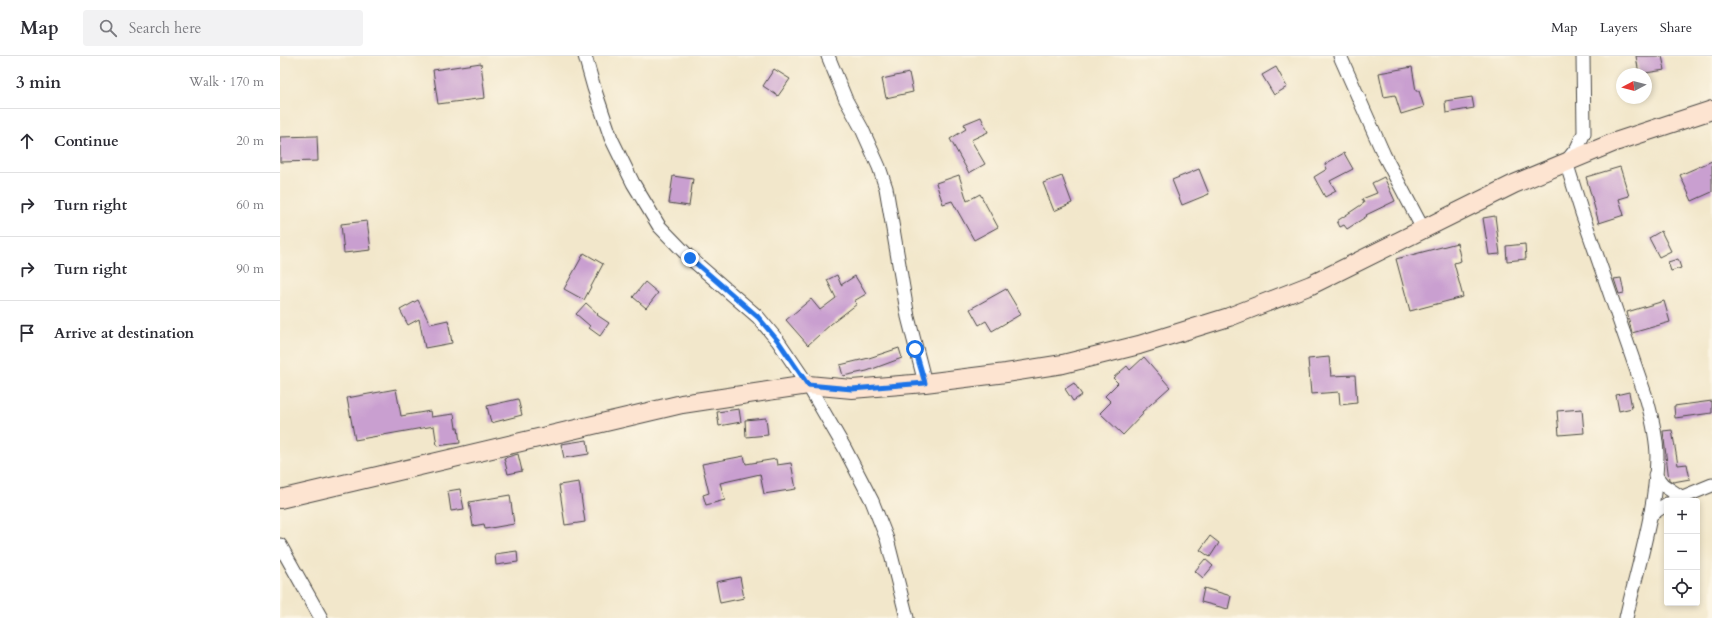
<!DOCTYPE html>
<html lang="en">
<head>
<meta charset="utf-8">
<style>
  body { margin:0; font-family:Cardo,serif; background:#f2f2f3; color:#2b2b33 }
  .controls { position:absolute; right:12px; bottom:12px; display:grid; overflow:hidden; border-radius:4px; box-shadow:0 2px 6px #0003 }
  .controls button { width:36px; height:36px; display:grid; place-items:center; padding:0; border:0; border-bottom:1px solid #e1e1e2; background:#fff; color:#2b2b33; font:20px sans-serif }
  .compass { position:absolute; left:1336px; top:12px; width:36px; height:36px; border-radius:50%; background:#fff; box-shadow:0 2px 6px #0003; rotate:263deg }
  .stop { position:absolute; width:12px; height:12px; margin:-9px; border:3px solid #1a73e8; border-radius:50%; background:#fff }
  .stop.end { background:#1a73e8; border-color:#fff; box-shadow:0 1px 4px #0008 }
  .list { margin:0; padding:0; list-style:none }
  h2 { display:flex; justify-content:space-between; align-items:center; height:52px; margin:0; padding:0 16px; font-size:17px }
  h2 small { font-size:13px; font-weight:400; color:#7c7c81 }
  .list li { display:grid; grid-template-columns:26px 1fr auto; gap:12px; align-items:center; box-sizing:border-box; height:64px; padding:0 16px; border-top:1px solid #e1e1e2 }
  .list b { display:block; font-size:15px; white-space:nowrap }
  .list em { font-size:13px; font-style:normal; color:#7c7c81 }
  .icon { flex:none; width:22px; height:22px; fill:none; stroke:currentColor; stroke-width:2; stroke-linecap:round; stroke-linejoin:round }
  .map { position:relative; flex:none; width:1432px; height:562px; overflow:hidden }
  header { display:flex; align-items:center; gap:24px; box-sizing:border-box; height:56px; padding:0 20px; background:#fff; border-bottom:1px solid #e1e1e2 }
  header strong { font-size:19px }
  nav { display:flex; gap:22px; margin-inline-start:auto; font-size:14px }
  .search { width:280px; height:36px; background:#f2f2f3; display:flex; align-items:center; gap:10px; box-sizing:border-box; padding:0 14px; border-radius:4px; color:#7c7c81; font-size:15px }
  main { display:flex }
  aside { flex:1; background:#fff }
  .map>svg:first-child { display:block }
  .building { fill:#c99fd0 }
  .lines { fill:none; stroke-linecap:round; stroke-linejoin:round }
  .street-casing { stroke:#494743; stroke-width:15 }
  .secondary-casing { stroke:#494743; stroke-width:20 }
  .street { stroke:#fff; stroke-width:13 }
  .secondary { stroke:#fde4d1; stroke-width:18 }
  .route { stroke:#1a73e8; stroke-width:5 }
</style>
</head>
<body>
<header>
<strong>Map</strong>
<div class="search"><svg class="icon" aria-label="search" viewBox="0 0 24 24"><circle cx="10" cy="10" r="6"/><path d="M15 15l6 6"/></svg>Search here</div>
<nav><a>Map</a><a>Layers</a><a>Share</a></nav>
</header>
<main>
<aside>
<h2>3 min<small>Walk · 170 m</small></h2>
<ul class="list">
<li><svg class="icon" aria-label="ahead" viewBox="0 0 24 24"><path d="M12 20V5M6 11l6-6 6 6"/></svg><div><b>Continue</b></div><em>20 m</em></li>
<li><svg class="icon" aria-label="right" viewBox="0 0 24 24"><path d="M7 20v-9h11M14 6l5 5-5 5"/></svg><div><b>Turn right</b></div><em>60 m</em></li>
<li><svg class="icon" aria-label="right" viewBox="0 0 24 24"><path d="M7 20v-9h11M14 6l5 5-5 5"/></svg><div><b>Turn right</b></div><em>90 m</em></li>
<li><svg class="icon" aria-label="arrive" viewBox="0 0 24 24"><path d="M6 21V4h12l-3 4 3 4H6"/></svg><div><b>Arrive at destination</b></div></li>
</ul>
</aside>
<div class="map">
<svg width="1432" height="562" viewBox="0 0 1432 562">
  <rect width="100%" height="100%" fill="#fcf5e5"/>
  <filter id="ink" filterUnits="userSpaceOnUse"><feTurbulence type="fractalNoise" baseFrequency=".025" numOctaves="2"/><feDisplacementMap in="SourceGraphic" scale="8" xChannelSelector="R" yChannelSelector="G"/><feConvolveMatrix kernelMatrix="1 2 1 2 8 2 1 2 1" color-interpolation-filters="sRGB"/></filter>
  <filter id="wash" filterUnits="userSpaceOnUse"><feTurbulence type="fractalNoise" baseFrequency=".012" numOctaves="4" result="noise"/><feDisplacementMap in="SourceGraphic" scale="16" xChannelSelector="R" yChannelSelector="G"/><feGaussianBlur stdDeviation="0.9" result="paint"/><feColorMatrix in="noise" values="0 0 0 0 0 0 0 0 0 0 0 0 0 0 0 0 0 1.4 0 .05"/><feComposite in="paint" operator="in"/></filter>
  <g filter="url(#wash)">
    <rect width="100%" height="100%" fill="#f2e7cb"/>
    <g id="blocks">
      <g class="building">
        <path d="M 1356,0 L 1382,0 L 1385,14 L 1359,18 Z"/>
        <path d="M 201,7 L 205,42 L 158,48 L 153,14 Z"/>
        <path d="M 996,11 L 1007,31 L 994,39 L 982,19 Z"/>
        <path d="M 1132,11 L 1136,35 L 1139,35 L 1144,51 L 1121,58 L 1115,39 L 1104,41 L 1099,17 Z"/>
        <path d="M 494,13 L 510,23 L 498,40 L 483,30 Z"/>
        <path d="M 629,17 L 633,36 L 606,42 L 602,23 Z"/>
        <path d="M 1192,41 L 1194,52 L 1166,57 L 1165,45 Z"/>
        <path d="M 701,61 L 708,76 L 691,84 L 705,108 L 689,117 L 670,83 L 686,73 L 684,68 Z"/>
        <path d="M 37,80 L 38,105 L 0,106 L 0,81 Z"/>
        <path d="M 1064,97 L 1073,113 L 1050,125 L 1056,135 L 1045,141 L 1034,121 L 1047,113 L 1045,108 Z"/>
        <path d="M 1432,105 L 1432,136 L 1412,145 L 1400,119 Z"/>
        <path d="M 1340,111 L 1349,140 L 1339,143 L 1344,159 L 1319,167 L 1306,121 Z"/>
        <path d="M 919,113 L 929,138 L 902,149 L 892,124 Z"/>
        <path d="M 679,119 L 687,145 L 700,138 L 718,171 L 694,184 L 672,145 L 663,148 L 656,127 Z"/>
        <path d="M 393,120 L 413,123 L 409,150 L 389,147 Z"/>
        <path d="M 782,120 L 792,147 L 774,155 L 763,127 Z"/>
        <path d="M 1104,121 L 1115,145 L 1086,159 L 1087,160 L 1067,173 L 1064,169 L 1060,171 L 1057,165 L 1084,147 L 1082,143 L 1097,137 L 1092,127 Z"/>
        <path d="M 1215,160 L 1220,198 L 1209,199 L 1203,162 Z"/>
        <path d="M 87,165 L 91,194 L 64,197 L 61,168 Z"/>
        <path d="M 1381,175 L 1391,195 L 1379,201 L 1369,182 Z"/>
        <path d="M 1177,187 L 1181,205 L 1174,207 L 1183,241 L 1130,255 L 1116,203 Z"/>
        <path d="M 1245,188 L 1246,203 L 1227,205 L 1226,190 Z"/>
        <path d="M 304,197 L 323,208 L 304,244 L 284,233 Z"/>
        <path d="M 1398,203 L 1401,212 L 1391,215 L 1388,206 Z"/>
        <path d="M 557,219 L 561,229 L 575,220 L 586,238 L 574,245 L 577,248 L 551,268 L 528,289 L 506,264 L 531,243 L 540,254 L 556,242 L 547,224 Z"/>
        <path d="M 1341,222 L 1344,237 L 1339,238 L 1334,223 Z"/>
        <path d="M 365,226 L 378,237 L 366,252 L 353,241 Z"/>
        <path d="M 726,233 L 741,258 L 712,275 L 706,265 L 699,269 L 690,253 Z"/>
        <path d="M 138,244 L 150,268 L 168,264 L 172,287 L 145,292 L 139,263 L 128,269 L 120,254 Z"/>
        <path d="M 1384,245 L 1390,266 L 1352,277 L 1347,256 Z"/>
        <path d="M 306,247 L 318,258 L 317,259 L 329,267 L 320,280 L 309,272 L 310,270 L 296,258 Z"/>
        <path d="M 619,292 L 622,302 L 587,315 L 563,320 L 560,309 L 589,302 Z"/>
        <path d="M 864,301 L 890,331 L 862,356 L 863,358 L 843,379 L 820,357 L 831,346 L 825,340 L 838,327 L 833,322 L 847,310 L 850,314 Z"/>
        <path d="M 1049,301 L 1051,320 L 1075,319 L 1077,347 L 1060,349 L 1059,336 L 1031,338 L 1028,303 Z"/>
        <path d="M 794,327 L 802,339 L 793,345 L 785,333 Z"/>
        <path d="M 116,333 L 121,360 L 150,355 L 151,361 L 174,358 L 176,372 L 178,372 L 180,387 L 157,390 L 154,370 L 75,384 L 67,342 Z"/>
        <path d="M 1349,336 L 1352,352 L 1339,355 L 1336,339 Z"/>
        <path d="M 238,343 L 242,359 L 211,367 L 207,350 Z"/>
        <path d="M 1432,345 L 1432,357 L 1395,362 L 1394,350 Z"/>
        <path d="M 459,353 L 461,366 L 439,370 L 437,356 Z"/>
        <path d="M 1302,353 L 1304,377 L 1279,379 L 1277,355 Z"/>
        <path d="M 486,362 L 488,379 L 466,381 L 465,364 Z"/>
        <path d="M 1392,374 L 1398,409 L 1407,408 L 1410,423 L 1393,426 L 1389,424 L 1383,375 Z"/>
        <path d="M 307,384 L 309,398 L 284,402 L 281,388 Z"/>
        <path d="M 238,398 L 242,415 L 228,418 L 224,402 Z"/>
        <path d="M 464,400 L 466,408 L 496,403 L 497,409 L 511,407 L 516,433 L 484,438 L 480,418 L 440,427 L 445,444 L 426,449 L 423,439 L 429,437 L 422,408 Z"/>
        <path d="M 299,426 L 305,466 L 285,469 L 279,429 Z"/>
        <path d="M 180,433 L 184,453 L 171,455 L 168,435 Z"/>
        <path d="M 230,439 L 234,468 L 205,473 L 204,468 L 193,470 L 189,446 Z"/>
        <path d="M 930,480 L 939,487 L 930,501 L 920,494 Z"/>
        <path d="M 237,495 L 238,506 L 216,509 L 215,498 Z"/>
        <path d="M 925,503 L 933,510 L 923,522 L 915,515 Z"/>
        <path d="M 460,521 L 464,542 L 440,547 L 436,526 Z"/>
        <path d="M 924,532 L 951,540 L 948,553 L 921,546 Z"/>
      </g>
    </g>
  </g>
  <g filter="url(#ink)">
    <use href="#blocks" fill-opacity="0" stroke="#494743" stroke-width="1"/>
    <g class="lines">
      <g class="street-casing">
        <g id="street">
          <path d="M 305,0 L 314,32 L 331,82 L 353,127 L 379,170 L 410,202 L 478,261 L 498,285 L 528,329 L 564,391 L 592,445 L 607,483 L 627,562"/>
          <path d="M 548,0 L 566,44 L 582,73 L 599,111 L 606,132 L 628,261 L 645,327"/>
          <path d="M 1060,0 L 1104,99 L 1143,173"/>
          <path d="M 1303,0 L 1304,77 L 1297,92 L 1286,106 L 1302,157 L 1367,344 C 1372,362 1377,381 1377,401 C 1376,455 1358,509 1346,562"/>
          <path d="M 1375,419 L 1383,429 L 1401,441"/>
          <path d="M 1393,445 L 1432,429"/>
          <path d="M 1370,459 L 1387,448"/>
          <path d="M 0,489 L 41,562"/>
        </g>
      </g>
      <g class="secondary-casing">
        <path id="secondary" d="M 0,443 L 402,348 L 528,329 L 572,333 L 645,327 L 726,317 L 783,308 L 859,289 L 949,261 L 1031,229 L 1234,128 L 1335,86 L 1432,54"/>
      </g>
      <use href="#street" class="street"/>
      <use href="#secondary" class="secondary"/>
    </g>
  </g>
  <g class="lines" filter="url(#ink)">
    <path class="route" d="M 410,202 L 478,261 L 498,285 L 528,329 L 572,333 L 645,327 L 635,293"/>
  </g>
</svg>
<div class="controls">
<button>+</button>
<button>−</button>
<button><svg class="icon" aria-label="locate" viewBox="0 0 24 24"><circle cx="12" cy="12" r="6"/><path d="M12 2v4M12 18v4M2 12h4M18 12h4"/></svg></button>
</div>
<svg class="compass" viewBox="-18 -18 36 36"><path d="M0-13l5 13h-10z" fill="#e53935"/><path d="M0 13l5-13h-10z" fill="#7c7c81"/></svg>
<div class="stop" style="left:635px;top:293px"></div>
<div class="stop end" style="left:410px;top:202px"></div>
</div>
</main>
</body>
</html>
